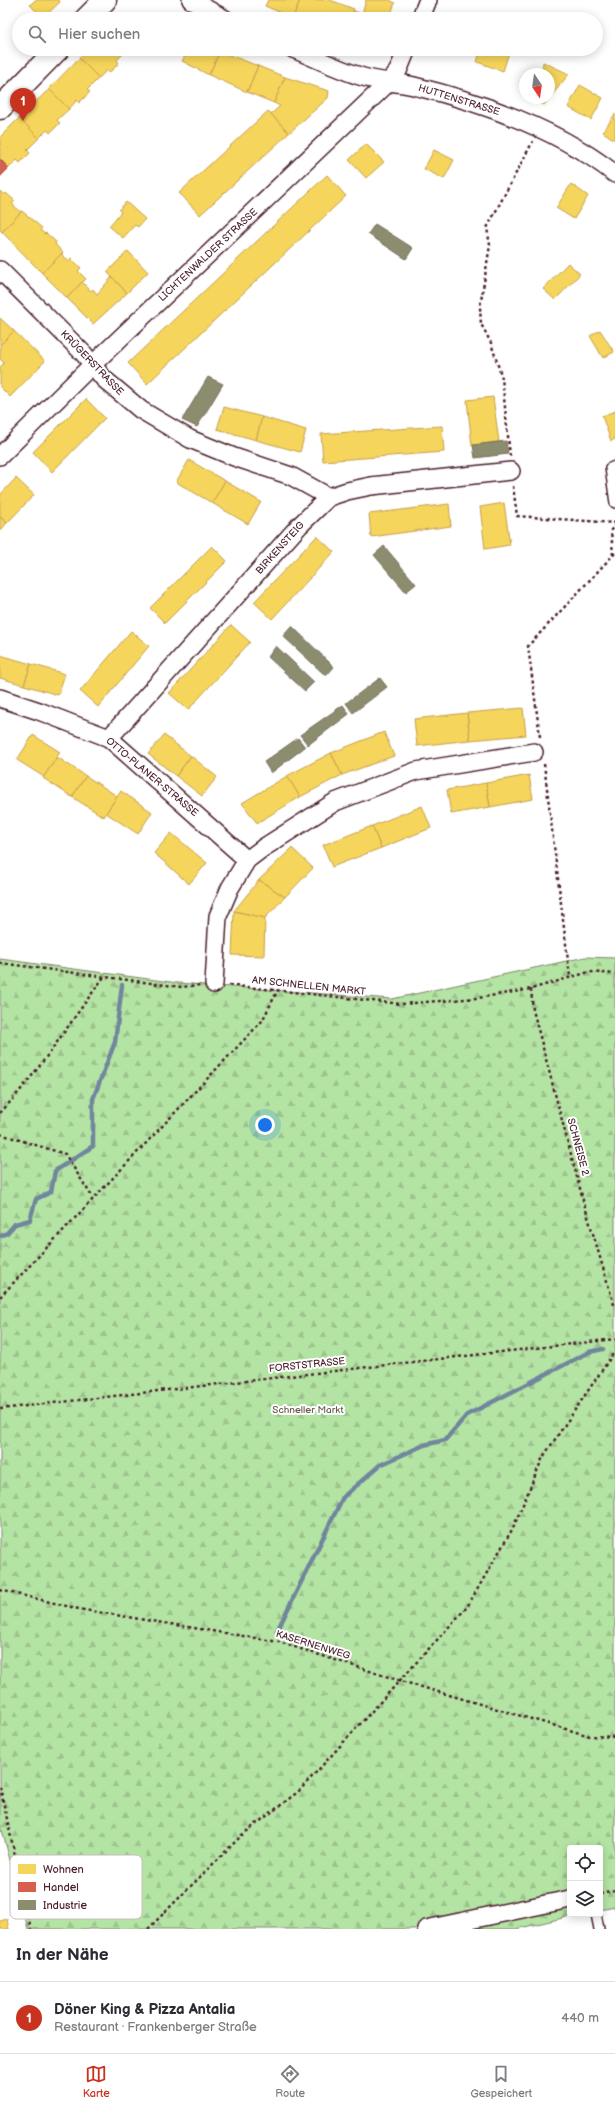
<!DOCTYPE html>
<html lang="de">
<head>
<meta charset="utf-8">
<style>
  body { margin:0; font-family:"Balsamiq Sans",sans-serif; background:#f2f2f3; color:#2b2b33 }
  .controls { position:absolute; right:12px; bottom:12px; display:grid; overflow:hidden; border-radius:4px; box-shadow:0 2px 10px #0003 }
  .controls button { width:36px; height:36px; display:grid; place-items:center; padding:0; border:0; border-bottom:1px solid #e1e1e2; background:#fff; color:#2b2b33; font:20px sans-serif }
  .compass { position:absolute; left:519px; top:68px; width:36px; height:36px; border-radius:50%; background:#fff; box-shadow:0 2px 10px #0003; rotate:167deg }
  .you { position:absolute; left:265px; top:1125px; width:14px; height:14px; margin:-10px; border:3px solid #fff; border-radius:50%; background:#1a73e8; box-shadow:0 0 0 6px #1a73e833 }
  .badge { display:grid; place-items:center; width:26px; height:26px; border-radius:50%; background:#c8321e; color:#fff; font-size:13px; font-weight:700 }
  .pin { position:absolute; translate:-50% -33px; filter:drop-shadow(0 1px 2px #0008) }
  .pin::after { content:''; position:absolute; top:21px; width:14px; height:12px; background:inherit; clip-path:polygon(0 0,100% 0,50% 100%) }
  .list { margin:0; padding:0; list-style:none }
  h2 { display:flex; justify-content:space-between; align-items:center; height:52px; margin:0; padding:0 16px; font-size:17px }
  h2 small { font-size:13px; font-weight:400; color:#7c7c81 }
  .list li { display:grid; grid-template-columns:26px 1fr auto; gap:12px; align-items:center; box-sizing:border-box; height:72px; padding:0 16px; border-top:1px solid #e1e1e2 }
  .list b { display:block; font-size:15px; white-space:nowrap }
  .list p { margin:0; font-size:13px; white-space:nowrap; color:#7c7c81 }
  .list em { font-size:13px; font-style:normal; color:#7c7c81 }
  .icon { flex:none; width:22px; height:22px; fill:none; stroke:currentColor; stroke-width:2; stroke-linecap:round; stroke-linejoin:round }
  .map { position:relative; flex:none; width:615px; height:1929px; overflow:hidden }
  .search { position:absolute; background:#fff; box-shadow:0 2px 10px #0003; left:12px; right:12px; top:12px; height:44px; display:flex; align-items:center; gap:10px; box-sizing:border-box; padding:0 14px; border-radius:22px; color:#7c7c81; font-size:15px }
  .sheet { height:124px; background:#fff }
  nav { display:flex; justify-content:space-around; align-items:center; box-sizing:border-box; height:56px; border-top:1px solid #e1e1e2; background:#fff; font-size:11px; color:#7c7c81 }
  nav a { display:grid; justify-items:center; gap:2px }
  nav .on { color:#c8321e }
  .map>svg:first-child { display:block }
  .forest { fill:url(#forest-firs); stroke:#7f8268 }
  .homes { fill:#f6d55c; stroke:#c29e4d }
  .shops { fill:#d6604d; stroke:#ac4c43 }
  .industry { fill:#8c8c6e; stroke:#786b5a }
  .lines { fill:none; stroke-linecap:round; stroke-linejoin:round }
  .stream { stroke:#6f869d; stroke-width:4.5 }
  .lane-casing { stroke:#4a1f2b; stroke-width:12 }
  .street-casing { stroke:#4a1f2b; stroke-width:20 }
  .primary-casing { stroke:#4a1f2b; stroke-width:25 }
  .path { stroke:#4a1f2b; stroke-width:2.5; stroke-dasharray:3 3; stroke-linecap:butt }
  .lane { stroke:#fff; stroke-width:9 }
  .street { stroke:#fff; stroke-width:17 }
  .primary { stroke:#fff; stroke-width:22 }
  .labels { text-anchor:middle; dominant-baseline:central; stroke-width:4; stroke-linejoin:round; paint-order:stroke }
  .street-label { font-size:10px; fill:#4a1f2b; stroke:#fff }
  .park-label { font-size:10px; fill:#6a5a4f; stroke:#fff }
  .key { fill:#fff; stroke:#c9bcbf; stroke-width:1 }
  .key-label { font-size:11px; fill:#4a1f2b }
</style>
</head>
<body>
<div class="map">
<svg width="615" height="1929" viewBox="0 0 615 1929">
  <defs>
    <pattern id="forest-firs" width="22" height="20" patternUnits="userSpaceOnUse"><rect width="22" height="20" fill="#b4e4a4"/><path d="M5 1l3.5 6h-7zM16 11l3.5 6h-7z" fill="#9cc38d"/></pattern>
  </defs>
  <rect width="100%" height="100%" fill="#fff"/>
  <filter id="ink" filterUnits="userSpaceOnUse"><feTurbulence type="fractalNoise" baseFrequency=".025" numOctaves="2"/><feDisplacementMap in="SourceGraphic" scale="8" xChannelSelector="R" yChannelSelector="G"/><feConvolveMatrix kernelMatrix="1 2 1 2 8 2 1 2 1" color-interpolation-filters="sRGB"/></filter>
  <g filter="url(#ink)">
    <path class="forest" d="M 585,957 L 615,958 L 615,1907 L 600,1910 L 600,1848 L 570,1848 L 570,1914 L 580,1914 L 516,1929 L 28,1929 L 0,1822 L 0,959 L 178,983 L 392,999 Z"/>
    <g class="homes">
      <path d="M 35,0 L 59,0 L 60,2 L 43,18 L 30,5 Z"/>
      <path d="M 268,0 L 300,0 L 293,18 L 265,6 Z"/>
      <path d="M 300,0 L 330,0 L 354,9 L 351,19 L 296,19 L 293,18 Z"/>
      <path d="M 366,0 L 390,0 L 395,3 L 389,19 L 351,19 L 354,11 L 362,14 Z"/>
      <path d="M 88,49 L 128,49 L 117,60 L 119,63 L 109,73 L 107,70 L 99,78 L 79,58 Z"/>
      <path d="M 189,49 L 220,51 L 209,75 L 182,61 Z"/>
      <path d="M 481,49 L 510,49 L 503,71 L 477,62 Z"/>
      <path d="M 220,51 L 258,66 L 247,92 L 209,75 Z"/>
      <path d="M 79,58 L 99,78 L 87,90 L 90,92 L 79,103 L 77,100 L 69,109 L 49,89 Z"/>
      <path d="M 543,62 L 569,74 L 544,105 L 535,100 L 536,98 L 549,98 L 549,74 L 537,74 L 537,72 L 542,73 Z"/>
      <path d="M 258,66 L 285,77 L 274,103 L 247,92 Z"/>
      <path d="M 285,77 L 329,91 L 328,98 L 289,133 L 271,114 L 280,106 L 274,103 Z"/>
      <path d="M 580,85 L 603,98 L 591,120 L 568,107 Z"/>
      <path d="M 49,89 L 69,109 L 57,120 L 60,123 L 50,133 L 47,130 L 39,138 L 19,118 Z"/>
      <path d="M 268,111 L 289,133 L 200,215 L 179,193 Z"/>
      <path d="M 615,114 L 615,140 L 603,132 Z"/>
      <path d="M 19,118 L 39,138 L 27,150 L 30,153 L 20,163 L 17,160 L 9,168 L 0,159 L 0,137 Z"/>
      <path d="M 366,144 L 384,162 L 366,178 L 349,160 Z"/>
      <path d="M 434,150 L 454,160 L 444,179 L 424,169 Z"/>
      <path d="M 327,175 L 346,196 L 147,384 L 128,363 Z"/>
      <path d="M 571,184 L 588,196 L 574,219 L 556,208 Z"/>
      <path d="M 0,191 L 4,195 L 6,193 L 15,201 L 12,204 L 21,212 L 2,232 L 0,230 Z"/>
      <path d="M 126,202 L 145,219 L 138,227 L 135,225 L 123,238 L 109,226 L 121,212 L 119,210 Z"/>
      <path d="M 22,211 L 42,228 L 40,230 L 45,234 L 46,233 L 56,242 L 55,244 L 63,253 L 42,273 L 2,232 Z"/>
      <path d="M 128,251 L 148,272 L 127,293 L 107,272 Z"/>
      <path d="M 61,254 L 69,261 L 71,258 L 81,268 L 78,271 L 86,279 L 67,298 L 42,273 Z"/>
      <path d="M 568,263 L 580,274 L 555,300 L 543,289 Z"/>
      <path d="M 112,277 L 127,293 L 93,324 L 67,298 L 82,282 L 91,291 L 93,289 L 97,294 Z"/>
      <path d="M 0,318 L 14,331 L 0,345 Z"/>
      <path d="M 600,330 L 614,352 L 603,358 L 590,336 Z"/>
      <path d="M 14,331 L 45,361 L 10,397 L 0,387 L 0,367 L 4,363 L 0,359 L 0,345 Z"/>
      <path d="M 493,397 L 499,442 L 472,446 L 467,400 Z"/>
      <path d="M 86,399 L 105,418 L 52,472 L 33,452 Z"/>
      <path d="M 224,407 L 262,417 L 256,440 L 217,429 Z"/>
      <path d="M 615,411 L 615,439 L 611,441 L 602,416 Z"/>
      <path d="M 262,417 L 306,430 L 300,452 L 256,440 Z"/>
      <path d="M 442,426 L 444,452 L 323,461 L 321,434 Z"/>
      <path d="M 189,460 L 225,481 L 212,503 L 176,482 Z"/>
      <path d="M 16,478 L 34,495 L 7,523 L 0,517 L 0,495 Z"/>
      <path d="M 225,481 L 261,502 L 248,524 L 212,503 Z"/>
      <path d="M 504,503 L 510,545 L 485,549 L 480,507 Z"/>
      <path d="M 449,504 L 451,526 L 371,537 L 369,514 Z"/>
      <path d="M 0,517 L 7,523 L 0,531 Z"/>
      <path d="M 317,536 L 334,552 L 272,619 L 254,602 Z"/>
      <path d="M 212,546 L 227,561 L 165,623 L 150,608 Z"/>
      <path d="M 231,625 L 250,642 L 188,710 L 169,693 Z"/>
      <path d="M 131,631 L 149,646 L 98,707 L 80,691 Z"/>
      <path d="M 0,655 L 31,664 L 24,685 L 0,678 Z"/>
      <path d="M 31,664 L 65,674 L 58,695 L 24,685 Z"/>
      <path d="M 523,708 L 526,735 L 470,740 L 467,713 Z"/>
      <path d="M 467,713 L 470,740 L 417,746 L 414,719 Z"/>
      <path d="M 384,732 L 394,756 L 342,775 L 331,753 Z"/>
      <path d="M 33,735 L 60,752 L 44,777 L 17,760 Z"/>
      <path d="M 164,735 L 191,756 L 176,776 L 148,754 Z"/>
      <path d="M 331,753 L 342,775 L 300,797 L 287,776 Z"/>
      <path d="M 191,756 L 217,777 L 202,796 L 176,776 Z"/>
      <path d="M 57,757 L 86,776 L 72,797 L 43,778 Z"/>
      <path d="M 529,775 L 533,799 L 490,807 L 486,783 Z"/>
      <path d="M 86,776 L 117,796 L 104,817 L 72,797 Z"/>
      <path d="M 287,776 L 300,797 L 257,823 L 242,803 Z"/>
      <path d="M 486,783 L 490,807 L 451,814 L 447,790 Z"/>
      <path d="M 121,791 L 152,812 L 138,834 L 106,813 Z"/>
      <path d="M 422,806 L 431,828 L 381,848 L 372,826 Z"/>
      <path d="M 372,826 L 381,848 L 332,867 L 323,845 Z"/>
      <path d="M 171,833 L 207,863 L 189,884 L 154,853 Z"/>
      <path d="M 292,848 L 313,868 L 285,897 L 259,880 Z"/>
      <path d="M 259,880 L 285,897 L 265,918 L 234,911 Z"/>
      <path d="M 234,911 L 265,918 L 264,956 L 232,955 Z"/>
      <path d="M 7,1919 L 9,1929 L 0,1929 L 0,1921 Z"/>
    </g>
    <path class="shops" d="M 0,159 L 9,168 L 0,177 Z"/>
    <g class="industry">
      <path d="M 375,224 L 413,248 L 406,259 L 368,234 Z"/>
      <path d="M 208,377 L 223,384 L 197,427 L 182,420 Z"/>
      <path d="M 506,441 L 508,454 L 475,458 L 473,445 Z"/>
      <path d="M 384,546 L 416,584 L 406,592 L 374,555 Z"/>
      <path d="M 292,626 L 334,667 L 326,676 L 283,636 Z"/>
      <path d="M 276,646 L 314,682 L 305,691 L 268,657 Z"/>
      <path d="M 380,678 L 387,687 L 353,713 L 346,703 Z"/>
      <path d="M 343,705 L 349,714 L 308,745 L 300,735 Z"/>
      <path d="M 298,738 L 305,747 L 271,773 L 264,762 Z"/>
    </g>
    <g class="lines">
      <g class="stream">
        <path d="M 0,1236 L 7,1233 L 15,1224 L 30,1220 L 36,1199 L 51,1192 L 55,1171 L 93,1146 L 93,1099 L 115,1042 L 122,985"/>
        <path d="M 277,1631 L 343,1497 L 380,1465 L 424,1445 L 445,1440 L 467,1415 L 589,1352 L 603,1349"/>
      </g>
      <g class="lane-casing">
        <g id="lane">
          <path d="M 615,466 L 610,468 L 615,503"/>
          <path d="M 596,1914 L 599,1929"/>
        </g>
      </g>
      <g class="street-casing">
        <g id="street">
          <path d="M 191,0 L 225,19"/>
          <path d="M 420,19 L 428,0"/>
          <path d="M 293,49 C 316,58 339,70 363,77 C 380,82 397,82 414,86 C 484,103 558,129 615,174"/>
          <path d="M 0,270 L 84,354 L 104,379 L 141,410 L 190,439 L 234,457 L 291,476 L 329,497"/>
          <path d="M 0,456 L 92,365 L 389,82 L 398,71 L 407,49"/>
          <path d="M 0,698 L 39,711 L 109,738 L 247,860"/>
          <path d="M 109,738 L 299,526 L 329,497 L 347,491 L 371,486 L 511,471"/>
          <path d="M 214,984 L 218,916 L 230,888 L 247,860 L 263,848 L 335,802 L 416,771 L 534,752"/>
          <path d="M 426,1929 L 570,1899"/>
        </g>
      </g>
      <g class="primary-casing">
        <g id="primary">
          <path d="M 86,19 L 105,0"/>
          <path d="M 0,108 L 58,49"/>
        </g>
      </g>
      <g class="path">
        <path d="M 510,456 L 502,378 L 491,343 L 481,324 L 480,307 L 490,245 L 487,228 L 533,141"/>
        <path d="M 513,486 L 517,516 L 615,523"/>
        <path d="M 613,555 L 611,530 L 615,526"/>
        <path d="M 540,737 L 528,646 L 615,553"/>
        <path d="M 544,764 L 570,977"/>
        <path d="M 0,963 L 181,987 L 200,985"/>
        <path d="M 229,985 L 401,1004 L 478,998 L 531,989 L 589,972 L 615,974"/>
        <path d="M 531,989 L 533,1010 L 583,1200 L 615,1308"/>
        <path d="M 0,1113 C 40,1071 69,1023 104,977"/>
        <path d="M 0,1134 L 65,1154 L 93,1198"/>
        <path d="M 0,1297 L 262,1021 L 278,990"/>
        <path d="M 0,1409 L 615,1339"/>
        <path d="M 0,1590 L 79,1609 L 279,1642 L 401,1681 L 590,1736 L 615,1737"/>
        <path d="M 0,1787 L 31,1929"/>
        <path d="M 600,1894 L 615,1891"/>
        <path d="M 148,1929 L 242,1835 L 299,1791 L 467,1607 L 513,1528 L 543,1457 L 615,1351"/>
      </g>
      <use href="#lane" class="lane"/>
      <use href="#street" class="street"/>
      <use href="#primary" class="primary"/>
    </g>
  </g>
  <g class="labels">
    <g class="street-label">
      <text transform="translate(459 100) rotate(17)">HUTTENSTRASSE</text>
      <text transform="translate(208 255) rotate(-43)">LICHTENWALDER STRASSE</text>
      <text transform="translate(92 363) rotate(46)">KRÜGERSTRASSE</text>
      <text transform="translate(280 548) rotate(-48)">BIRKENSTEIG</text>
      <text transform="translate(152 777) rotate(40)">OTTO-PLANER-STRASSE</text>
      <text transform="translate(309 986) rotate(6)">AM SCHNELLEN MARKT</text>
      <text transform="translate(578 1147) rotate(75)">SCHNEISE 2</text>
      <text transform="translate(307 1365) rotate(-6)">FORSTSTRASSE</text>
      <text transform="translate(313 1645) rotate(17)">KASERNENWEG</text>
    </g>
    <g class="park-label">
      <text x="308" y="1410">Schneller Markt</text>
    </g>
  </g>
  <rect x="10" y="1855" width="132" height="64" rx="6" class="key"/>
  <rect x="18" y="1864" width="18" height="10" fill="#f6d55c"/>
  <rect x="18" y="1882" width="18" height="10" fill="#d6604d"/>
  <rect x="18" y="1900" width="18" height="10" fill="#8c8c6e"/>
  <g class="key-label">
    <text x="43" y="1873">Wohnen</text>
    <text x="43" y="1891">Handel</text>
    <text x="43" y="1909">Industrie</text>
  </g>
</svg>
<div class="controls">
<button><svg class="icon" aria-label="locate" viewBox="0 0 24 24"><circle cx="12" cy="12" r="6"/><path d="M12 2v4M12 18v4M2 12h4M18 12h4"/></svg></button>
<button><svg class="icon" aria-label="layers" viewBox="0 0 24 24"><path d="M12 4l9 5-9 5-9-5zM3 14l9 5 9-5"/></svg></button>
</div>
<svg class="compass" viewBox="-18 -18 36 36"><path d="M0-13l5 13h-10z" fill="#e53935"/><path d="M0 13l5-13h-10z" fill="#7c7c81"/></svg>
<div class="you"></div>
<div class="pin badge" style="left:23px;top:121px">1</div>
<div class="search"><svg class="icon" aria-label="search" viewBox="0 0 24 24"><circle cx="10" cy="10" r="6"/><path d="M15 15l6 6"/></svg>Hier suchen</div>
</div>
<section class="sheet">
<h2>In der Nähe<small></small></h2>
<ul class="list">
<li><span class="badge">1</span><div><b>Döner King &amp; Pizza Antalia</b><p>Restaurant · Frankenberger Straße</p></div><em>440 m</em></li>
</ul>
</section>
<nav>
<a class="on"><svg class="icon" aria-label="map" viewBox="0 0 24 24"><path d="M3 6l6-2 6 2 6-2v14l-6 2-6-2-6 2zM9 4v14M15 6v14"/></svg>Karte</a>
<a><svg class="icon" aria-label="directions" viewBox="0 0 24 24"><path d="M12 3l9 9-9 9-9-9zM9 14v-3h6M13 9l2 2-2 2"/></svg>Route</a>
<a><svg class="icon" aria-label="saved" viewBox="0 0 24 24"><path d="M7 4h10v16l-5-4-5 4z"/></svg>Gespeichert</a>
</nav>
</body>
</html>
